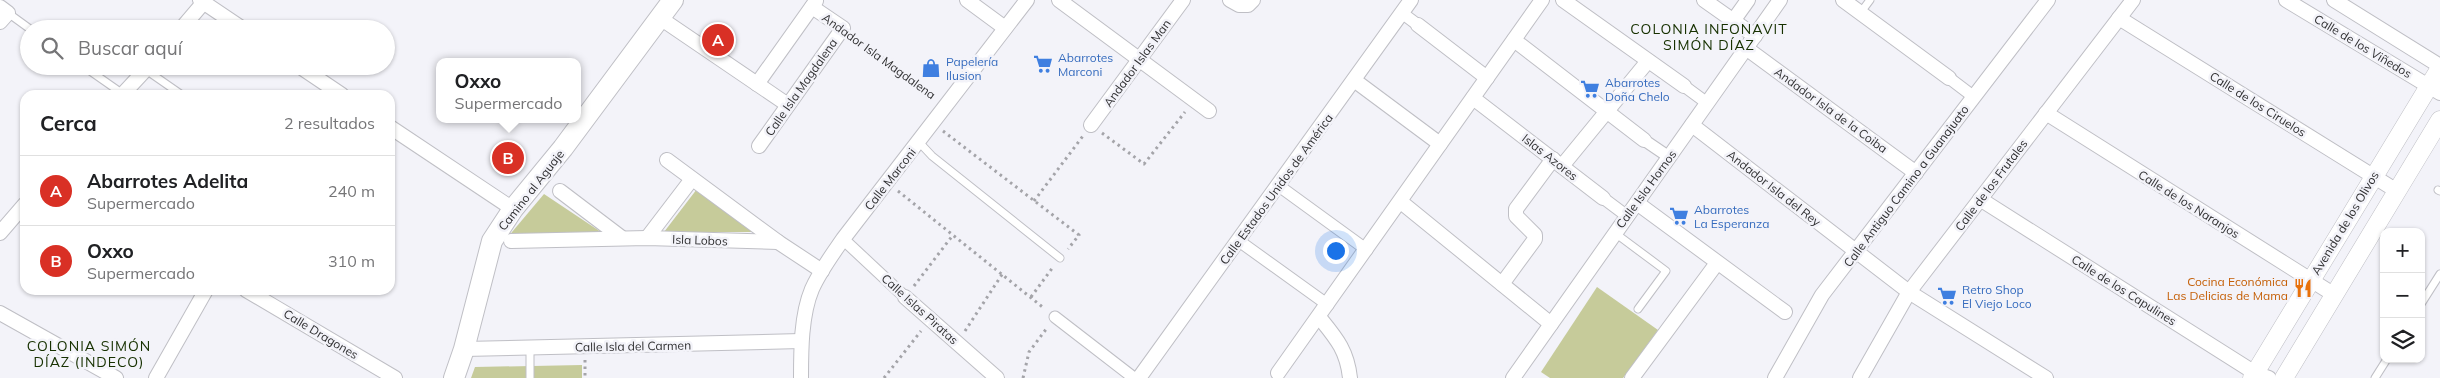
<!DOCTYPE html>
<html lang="es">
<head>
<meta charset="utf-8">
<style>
  body { margin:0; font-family:Mulish,sans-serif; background:#f6f6f6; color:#202124 }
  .controls { position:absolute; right:15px; bottom:15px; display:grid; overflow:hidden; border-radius:10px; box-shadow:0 1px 4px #0004 }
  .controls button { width:45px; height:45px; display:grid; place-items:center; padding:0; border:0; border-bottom:1px solid #e0e0e0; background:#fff; color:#202124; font:25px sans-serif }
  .you { position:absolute; left:1335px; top:250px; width:18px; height:18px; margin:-12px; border:4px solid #fff; border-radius:50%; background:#1a73e8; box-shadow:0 0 0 8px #1a73e833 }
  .badge { display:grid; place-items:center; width:32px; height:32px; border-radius:50%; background:#d93025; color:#fff; font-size:16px; font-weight:700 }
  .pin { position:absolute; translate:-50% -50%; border:2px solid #fff; box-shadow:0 1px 5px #0006 }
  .popup { position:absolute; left:436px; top:58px; width:145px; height:65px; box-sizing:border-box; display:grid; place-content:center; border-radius:10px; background:#fff; filter:drop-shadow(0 1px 4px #0005); font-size:16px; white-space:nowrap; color:#757577 }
  .popup b { font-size:19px; color:#202124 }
  .popup::after { content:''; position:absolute; left:50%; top:100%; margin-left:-10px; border:10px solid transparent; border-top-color:#fff }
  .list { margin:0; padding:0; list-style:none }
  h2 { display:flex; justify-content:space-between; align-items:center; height:65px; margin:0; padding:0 20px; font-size:21px }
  h2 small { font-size:16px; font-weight:400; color:#757577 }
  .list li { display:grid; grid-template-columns:32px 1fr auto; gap:15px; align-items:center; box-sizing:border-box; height:70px; padding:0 20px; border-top:1px solid #e0e0e0 }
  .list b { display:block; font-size:19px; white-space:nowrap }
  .list p { margin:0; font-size:16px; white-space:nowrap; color:#757577 }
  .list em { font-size:16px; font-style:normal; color:#757577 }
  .icon { flex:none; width:28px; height:28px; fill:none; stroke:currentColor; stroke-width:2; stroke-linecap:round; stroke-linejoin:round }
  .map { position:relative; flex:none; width:2440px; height:378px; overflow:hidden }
  .search { position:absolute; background:#fff; box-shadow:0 1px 4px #0004; left:20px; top:20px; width:375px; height:55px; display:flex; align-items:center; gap:12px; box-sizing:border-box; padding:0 18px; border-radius:28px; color:#757577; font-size:19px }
  .panel { position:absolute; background:#fff; box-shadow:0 1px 4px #0004; left:20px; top:90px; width:375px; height:205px; border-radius:15px }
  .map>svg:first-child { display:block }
  .green { fill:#c6cb9a }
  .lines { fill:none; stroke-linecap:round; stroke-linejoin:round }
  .service-casing { stroke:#bfbfc5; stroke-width:9 }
  .pedestrian-casing { stroke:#bfbfc5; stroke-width:13 }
  .minor-casing { stroke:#bfbfc5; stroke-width:16 }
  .tertiary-casing { stroke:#bfbfc5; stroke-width:19 }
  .secondary-casing { stroke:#bfbfc5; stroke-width:22 }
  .path { stroke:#a4a4a9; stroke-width:3; stroke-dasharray:2.5 4; stroke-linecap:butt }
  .service { stroke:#fff; stroke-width:7 }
  .pedestrian { stroke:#fff; stroke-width:11 }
  .minor { stroke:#fff; stroke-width:14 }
  .tertiary { stroke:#fff; stroke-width:18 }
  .secondary { stroke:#fff; stroke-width:20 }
  .labels { text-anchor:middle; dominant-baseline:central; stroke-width:5; stroke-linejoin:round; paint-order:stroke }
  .street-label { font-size:12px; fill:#303032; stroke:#f3f3f9 }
  .shop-label { font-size:12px; fill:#366cbe; stroke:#f3f3f9; text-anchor:start }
  .food-label { font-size:12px; fill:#c56008; stroke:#f3f3f9; text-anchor:end }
  .neighbourhood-label { font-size:14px; letter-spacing:1px; fill:#173100; stroke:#f3f3f9 }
</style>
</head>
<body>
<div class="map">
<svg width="2440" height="378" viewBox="0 0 2440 378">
  <rect width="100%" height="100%" fill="#f3f3f9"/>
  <g class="green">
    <path d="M 697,189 L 759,232 L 664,232 Z"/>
    <path d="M 544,194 L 601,232 L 507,238 Z"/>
    <path d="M 1597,287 L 1658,330 L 1623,378 L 1550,378 L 1541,372 Z"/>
    <path d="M 582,365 L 582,378 L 471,378 L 475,367 Z"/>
  </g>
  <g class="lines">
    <g class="service-casing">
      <g id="service">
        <path d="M 1861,12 L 1870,0"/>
        <path d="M 8,13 L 30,29"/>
        <path d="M 83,66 L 123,94"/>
        <path d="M 146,70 L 182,95"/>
        <path d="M 918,141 L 932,156 L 1060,258"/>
        <path d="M 2438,190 L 2440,191"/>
        <path d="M 1615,233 L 1666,271 L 1638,309"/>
        <path d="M 2421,304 L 2440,274"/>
        <path d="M 530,378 L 530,349"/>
        <path d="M 2375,378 L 2387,359"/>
      </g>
    </g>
    <g class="pedestrian-casing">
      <g id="pedestrian">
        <path d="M 1402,13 L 1418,25"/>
        <path d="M 1949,78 L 1974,97"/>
        <path d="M 1684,86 L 1707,103"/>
        <path d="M 1644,140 L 1669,157"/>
        <path d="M 1279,186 L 1367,250"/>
        <path d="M 1603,198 L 1627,216"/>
        <path d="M 843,239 L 905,297"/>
        <path d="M 1239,241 L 1328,305"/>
        <path d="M 1055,317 L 1134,378"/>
      </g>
    </g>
    <g class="minor-casing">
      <g id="minor">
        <path d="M 200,0 L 243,29"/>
        <path d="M 967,0 L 1005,28"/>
        <path d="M 1059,0 L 1209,111"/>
        <path d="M 1230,0 L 1239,5 L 1248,5 L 1253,0"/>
        <path d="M 1563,0 L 1684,86"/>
        <path d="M 1704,0 L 1755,36"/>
        <path d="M 1843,0 L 1949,78"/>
        <path d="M 2286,0 L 2440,93"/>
        <path d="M 2334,0 L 2440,66"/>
        <path d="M 0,7 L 8,13 L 0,22"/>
        <path d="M 660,18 L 788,105"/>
        <path d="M 2119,18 L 2397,191"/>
        <path d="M 1733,21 L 1748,0"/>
        <path d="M 1418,25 L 1487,78"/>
        <path d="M 181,29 L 204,2"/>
        <path d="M 1514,40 L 1644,140"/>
        <path d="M 1746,48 L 1916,173"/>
        <path d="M 299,66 L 342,95"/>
        <path d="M 1354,80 L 1440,144"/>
        <path d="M 757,84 L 816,1"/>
        <path d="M 122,95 L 149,66"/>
        <path d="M 1473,98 L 1603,198"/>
        <path d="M 2046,113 L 2333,294"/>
        <path d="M 1091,125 L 1183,0"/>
        <path d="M 1692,125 L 1909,292 L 2046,378"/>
        <path d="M 390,127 L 513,209"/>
        <path d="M 759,146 L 843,28 L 812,7"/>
        <path d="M 667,160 L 778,242"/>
        <path d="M 1562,166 L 1648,61"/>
        <path d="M 560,191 L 622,238"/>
        <path d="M 1980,199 L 2255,373 L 2269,378"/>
        <path d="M 1401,202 L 1551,324"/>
        <path d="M 1637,203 L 1785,312"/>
        <path d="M 0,233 L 25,204"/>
        <path d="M 647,238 L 692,179"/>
        <path d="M 511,241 L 647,238 L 778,242 L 822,271"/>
        <path d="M 1502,284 L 1535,239 L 1535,235 L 1516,216 L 1516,209 L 1553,159"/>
        <path d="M 246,290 L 395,378"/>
        <path d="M 905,297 L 997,378"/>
        <path d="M 0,313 L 116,378"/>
        <path d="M 1319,317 C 1336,338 1347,350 1350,378"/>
        <path d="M 464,349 L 801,341"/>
        <path d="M 1278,373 L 1542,0"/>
        <path d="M 156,378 L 206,290"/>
        <path d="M 801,378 C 801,351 801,315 812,289 C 820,271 832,255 843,239 L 1027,0"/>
        <path d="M 1139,378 L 1411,0"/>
        <path d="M 1513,378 L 1780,0"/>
        <path d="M 1632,378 L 1717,263"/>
        <path d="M 1775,378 L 1822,295 L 2048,0"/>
        <path d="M 1860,378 L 1909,292 L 2133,0"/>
      </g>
    </g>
    <g class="tertiary-casing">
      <g id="tertiary">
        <path d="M 2252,378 L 2440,68"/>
        <path d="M 2284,378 L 2440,120"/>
      </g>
    </g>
    <g class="secondary-casing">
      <path id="secondary" d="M 454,378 L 464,349 L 492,241 L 513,209 L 563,148 L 673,0"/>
    </g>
    <g class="path">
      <path d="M 855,37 L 934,96"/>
      <path d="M 943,131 L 1079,235 L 1068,249"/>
      <path d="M 1102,133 L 1144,164 L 1185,112"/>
      <path d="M 898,191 L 1045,309"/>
      <path d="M 1034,201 L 1083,136"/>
      <path d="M 914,286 L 953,235"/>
      <path d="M 1031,297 L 1053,267"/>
      <path d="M 965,331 L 1003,273"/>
      <path d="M 585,360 L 585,378"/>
      <path d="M 884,378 L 921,331"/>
      <path d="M 1023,378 L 1029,352 L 1047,328"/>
    </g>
    <use href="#service" class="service"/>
    <use href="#pedestrian" class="pedestrian"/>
    <use href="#minor" class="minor"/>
    <use href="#tertiary" class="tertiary"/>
    <use href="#secondary" class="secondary"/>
  </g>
  <defs>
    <g id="supermarket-bare" transform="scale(1.5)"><path d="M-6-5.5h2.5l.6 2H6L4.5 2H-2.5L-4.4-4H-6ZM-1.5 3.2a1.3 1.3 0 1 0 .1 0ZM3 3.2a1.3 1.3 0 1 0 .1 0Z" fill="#3f7fe0" stroke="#f3f3f9" stroke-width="2.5" paint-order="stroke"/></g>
    <g id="shop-bare" transform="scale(1.5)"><path d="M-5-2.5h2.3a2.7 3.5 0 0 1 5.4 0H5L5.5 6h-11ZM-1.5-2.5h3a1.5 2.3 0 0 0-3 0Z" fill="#3f7fe0" stroke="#f3f3f9" stroke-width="2.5" paint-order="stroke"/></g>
    <g id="restaurant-bare" transform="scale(1.5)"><path d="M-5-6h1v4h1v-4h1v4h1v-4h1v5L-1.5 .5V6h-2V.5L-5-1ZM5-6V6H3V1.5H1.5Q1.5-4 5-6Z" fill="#e8710a" stroke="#f3f3f9" stroke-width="2.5" paint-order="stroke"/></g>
  </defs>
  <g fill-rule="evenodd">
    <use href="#supermarket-bare" x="1043" y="64"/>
    <use href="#shop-bare" x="931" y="68"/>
    <use href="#supermarket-bare" x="1590" y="89"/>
    <use href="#supermarket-bare" x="1679" y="216"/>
    <use href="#restaurant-bare" x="2303" y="288"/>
    <use href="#supermarket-bare" x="1947" y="296"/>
  </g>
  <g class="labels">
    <g class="street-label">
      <text transform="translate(2363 46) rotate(31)">Calle de los Viñedos</text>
      <text transform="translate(879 56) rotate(36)">Andador Isla Magdalena</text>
      <text transform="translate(1137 63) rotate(-54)">Andador Islas Man</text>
      <text transform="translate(801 87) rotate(-55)">Calle Isla Magdalena</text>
      <text transform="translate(2258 104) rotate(32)">Calle de los Ciruelos</text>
      <text transform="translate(1831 110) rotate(36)">Andador Isla de la Coiba</text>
      <text transform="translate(1550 157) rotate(38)">Islas Azores</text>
      <text transform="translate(890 179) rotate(-52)">Calle Marconi</text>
      <text transform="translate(1991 185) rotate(-53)">Calle de los Frutales</text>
      <text transform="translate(1906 186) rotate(-53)">Calle Antiguo Camino a Guanajuato</text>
      <text transform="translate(1774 188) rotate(38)">Andador Isla del Rey</text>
      <text transform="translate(1276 189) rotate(-54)">Calle Estados Unidos de América</text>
      <text transform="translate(1646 189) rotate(-54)">Calle Isla Hornos</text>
      <text transform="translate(531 190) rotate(-52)">Camino al Aguaje</text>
      <text transform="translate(2189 204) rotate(32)">Calle de los Naranjos</text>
      <text transform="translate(2345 223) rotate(-59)">Avenida de los Olivos</text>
      <text transform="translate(700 240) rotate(2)">Isla Lobos</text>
      <text transform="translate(2124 290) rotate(32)">Calle de los Capulines</text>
      <text transform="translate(920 309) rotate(42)">Calle Islas Piratas</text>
      <text transform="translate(321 334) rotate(31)">Calle Dragones</text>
      <text transform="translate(633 346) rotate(-1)">Calle Isla del Carmen</text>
    </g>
    <g class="shop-label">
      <text x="1058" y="57">Abarrotes<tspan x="1058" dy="14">Marconi</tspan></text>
      <text x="946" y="61">Papelería<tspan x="946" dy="14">Ilusion</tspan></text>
      <text x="1605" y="82">Abarrotes<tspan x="1605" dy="14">Doña Chelo</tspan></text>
      <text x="1694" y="209">Abarrotes<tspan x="1694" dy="14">La Esperanza</tspan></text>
      <text x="1962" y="289">Retro Shop<tspan x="1962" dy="14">El Viejo Loco</tspan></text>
    </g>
    <g class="food-label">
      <text x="2288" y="281">Cocina Económica<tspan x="2288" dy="14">Las Delicias de Mama</tspan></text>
    </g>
    <g class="neighbourhood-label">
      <text x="1709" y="29">COLONIA INFONAVIT<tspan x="1709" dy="16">SIMÓN DÍAZ</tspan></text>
      <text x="89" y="346">COLONIA SIMÓN<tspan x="89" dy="16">DÍAZ (INDECO)</tspan></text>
    </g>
  </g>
</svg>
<div class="controls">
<button>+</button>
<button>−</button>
<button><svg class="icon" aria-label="layers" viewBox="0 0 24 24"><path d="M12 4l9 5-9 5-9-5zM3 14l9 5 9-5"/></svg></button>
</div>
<div class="you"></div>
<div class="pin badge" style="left:718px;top:40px">A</div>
<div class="pin badge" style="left:508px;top:158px">B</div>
<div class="popup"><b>Oxxo</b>Supermercado</div>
<div class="search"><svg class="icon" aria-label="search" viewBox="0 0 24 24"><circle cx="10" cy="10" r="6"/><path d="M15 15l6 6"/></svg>Buscar aquí</div>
<section class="panel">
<h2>Cerca<small>2 resultados</small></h2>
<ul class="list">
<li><span class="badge">A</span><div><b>Abarrotes Adelita</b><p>Supermercado</p></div><em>240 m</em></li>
<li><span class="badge">B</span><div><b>Oxxo</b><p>Supermercado</p></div><em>310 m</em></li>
</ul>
</section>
</div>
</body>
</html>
